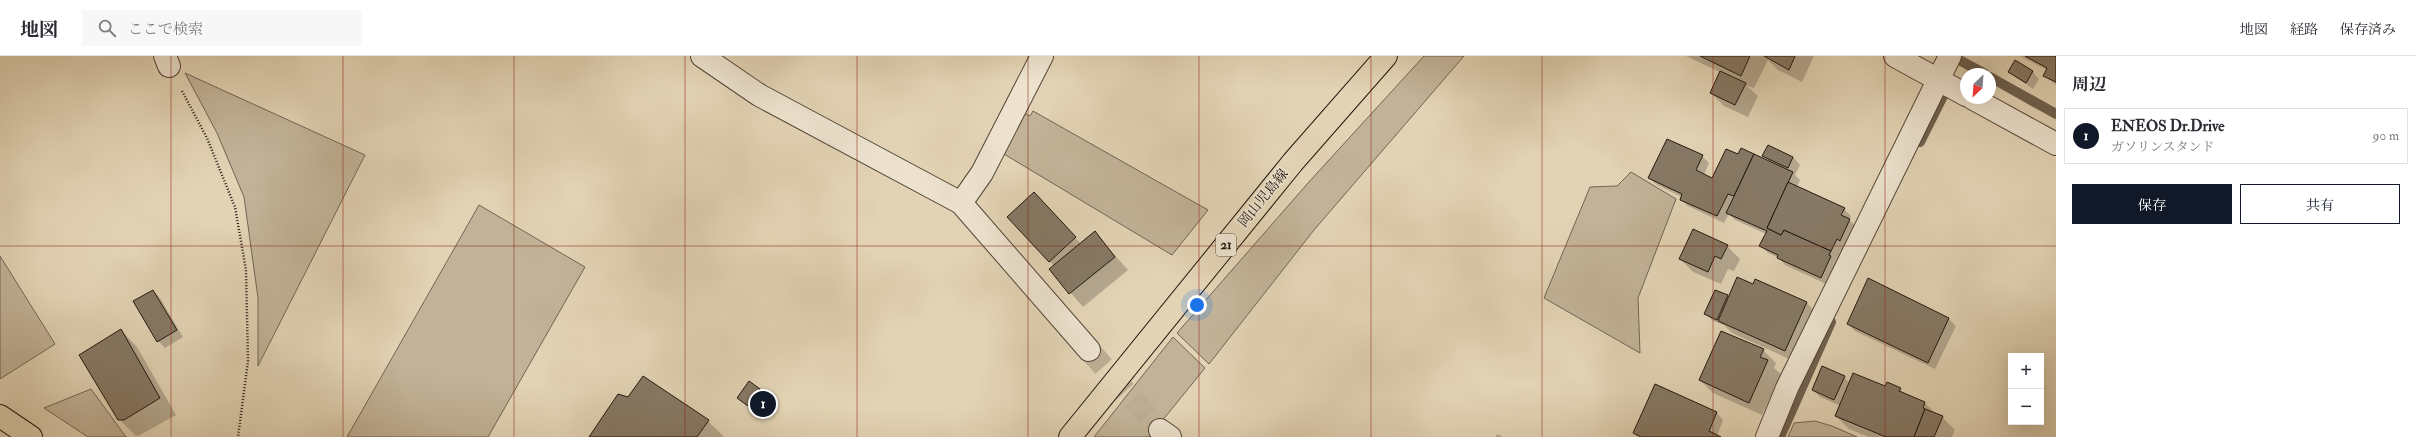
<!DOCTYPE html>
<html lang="ja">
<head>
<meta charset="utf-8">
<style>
  body { margin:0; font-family:"IM FELL Double Pica","Noto Serif JP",serif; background:#f7f7f7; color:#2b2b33 }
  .controls { position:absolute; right:12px; bottom:12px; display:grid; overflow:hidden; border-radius:0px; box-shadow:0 4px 16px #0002 }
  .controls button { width:36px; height:36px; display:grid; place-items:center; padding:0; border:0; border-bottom:1px solid #e1e1e2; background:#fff; color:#2b2b33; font:20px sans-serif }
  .compass { position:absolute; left:1960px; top:12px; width:36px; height:36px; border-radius:50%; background:#fff; box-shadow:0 4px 16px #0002; rotate:205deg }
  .you { position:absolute; left:1197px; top:249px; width:14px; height:14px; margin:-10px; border:3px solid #fff; border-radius:50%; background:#1a73e8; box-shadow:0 0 0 6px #1a73e833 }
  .badge { display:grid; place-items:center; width:26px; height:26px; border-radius:50%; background:#111827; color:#fff; font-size:13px; font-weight:700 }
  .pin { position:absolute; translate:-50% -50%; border:2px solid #fff; box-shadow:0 1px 4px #0006 }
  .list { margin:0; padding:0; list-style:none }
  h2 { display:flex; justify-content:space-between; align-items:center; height:52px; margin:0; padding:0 16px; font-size:17px }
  h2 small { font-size:13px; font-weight:400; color:#7c7c81 }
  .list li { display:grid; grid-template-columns:26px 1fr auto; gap:12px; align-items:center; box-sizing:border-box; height:56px; margin:0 8px 8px; padding:0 8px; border:1px solid #e1e1e2; border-radius:0px }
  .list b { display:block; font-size:15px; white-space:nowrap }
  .list p { margin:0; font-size:13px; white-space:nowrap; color:#7c7c81 }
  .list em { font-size:13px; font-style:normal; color:#7c7c81 }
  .actions { display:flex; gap:8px; padding:12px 16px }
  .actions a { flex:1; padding:9px 0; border:1px solid #111827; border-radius:0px; text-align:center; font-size:14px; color:#111827 }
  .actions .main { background:#111827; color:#fff }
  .icon { flex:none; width:22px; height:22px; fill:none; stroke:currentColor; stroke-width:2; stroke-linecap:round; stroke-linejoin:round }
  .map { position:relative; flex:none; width:2056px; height:381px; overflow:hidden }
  header { display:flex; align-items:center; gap:24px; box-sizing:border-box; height:56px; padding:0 20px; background:#fff; border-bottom:1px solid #e1e1e2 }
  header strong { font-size:19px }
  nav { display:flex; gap:22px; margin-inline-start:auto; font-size:14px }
  .search { width:280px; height:36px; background:#f7f7f7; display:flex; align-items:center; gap:10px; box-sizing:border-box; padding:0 14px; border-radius:0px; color:#7c7c81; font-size:15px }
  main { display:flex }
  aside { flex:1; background:#fff }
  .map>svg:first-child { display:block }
  .green { fill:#c2b398; stroke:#726554 }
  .shadow { fill:#0003 }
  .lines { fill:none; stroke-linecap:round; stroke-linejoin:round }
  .stream { stroke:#6f6150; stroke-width:10 }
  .building { fill:#867965; stroke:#23170f }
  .minor-tunnel { stroke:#bcad93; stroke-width:22; stroke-dasharray:22 11; stroke-linecap:butt }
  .minor-casing { stroke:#534638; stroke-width:24 }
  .major-casing { stroke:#23170f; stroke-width:24 }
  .path { stroke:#23170f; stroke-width:2.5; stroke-dasharray:1 2; stroke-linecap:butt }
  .minor { stroke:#ece2ce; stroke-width:22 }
  .major { stroke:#e2d3b4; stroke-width:22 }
  .grid { fill:none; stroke:#8f2418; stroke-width:1; stroke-opacity:0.55 }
  .labels { text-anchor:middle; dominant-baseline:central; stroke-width:3; stroke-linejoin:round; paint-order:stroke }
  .shield { fill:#ece2ce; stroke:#5f5448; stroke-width:1 }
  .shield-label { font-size:13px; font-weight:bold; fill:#23170f }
  .street-label { font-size:14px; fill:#23170f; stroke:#ece2ce }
</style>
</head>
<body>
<header>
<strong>地図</strong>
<div class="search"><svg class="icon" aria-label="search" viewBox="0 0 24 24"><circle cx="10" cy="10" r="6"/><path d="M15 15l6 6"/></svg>ここで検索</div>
<nav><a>地図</a><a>経路</a><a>保存済み</a></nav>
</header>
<main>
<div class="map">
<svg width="2056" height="381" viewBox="0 0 2056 381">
  <rect width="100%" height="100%" fill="#e2d3b4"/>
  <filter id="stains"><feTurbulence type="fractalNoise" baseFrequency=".005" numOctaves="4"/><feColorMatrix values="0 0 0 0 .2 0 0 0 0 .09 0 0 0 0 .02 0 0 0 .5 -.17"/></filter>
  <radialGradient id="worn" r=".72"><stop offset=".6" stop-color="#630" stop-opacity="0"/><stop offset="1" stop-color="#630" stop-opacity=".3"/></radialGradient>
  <g class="green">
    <path d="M 1424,0 L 1464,0 L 1314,174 L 1209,308 L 1177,277 L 1308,127 Z"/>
    <path d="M 185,17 L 365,99 L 258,310 L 258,242 L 244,141 L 217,77 Z"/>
    <path d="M 1033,55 L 1208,154 L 1172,199 L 1004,98 L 1024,57 L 1030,60 Z"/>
    <path d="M 1631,116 L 1676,143 L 1638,242 L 1640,297 L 1544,242 L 1590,131 L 1617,130 Z"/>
    <path d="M 479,149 L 585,211 L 488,381 L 347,381 Z"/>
    <path d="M 0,200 L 55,288 L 0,323 Z"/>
    <path d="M 1173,281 L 1205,312 L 1149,381 L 1094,381 Z"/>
    <path d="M 91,333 L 126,381 L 88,381 L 44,352 Z"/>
    <path d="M 1815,365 L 1832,370 L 1857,381 L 1788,381 L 1794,367 Z"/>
  </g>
  <g class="shadow">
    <path d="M 1686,0 L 1814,0 L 1802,26 L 1778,14 L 1768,4 L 1754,32 L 1746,29 L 1758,40 L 1748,61 L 1724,50 L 1711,37 L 1720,16 Z"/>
    <path d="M 2020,0 L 2056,0 L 2056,29 L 2045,20 L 2047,14 Z"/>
    <path d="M 2032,15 L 2039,23 L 2033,33 L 2009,16 Z"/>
    <path d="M 1741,94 L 1772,108 L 1764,99 L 1793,101 L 1800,109 L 1795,119 L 1800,124 L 1797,131 L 1844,153 L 1851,160 L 1849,164 L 1857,171 L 1848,191 L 1844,189 L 1828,229 L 1785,209 L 1779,202 L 1768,197 L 1761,190 L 1766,178 L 1735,164 L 1729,158 L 1724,167 L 1688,150 L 1681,143 L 1682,141 L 1657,129 L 1649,122 L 1702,100 L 1709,107 L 1704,119 L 1713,123 L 1738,100 Z"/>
    <path d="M 1047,150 L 1081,188 L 1095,177 L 1128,214 L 1083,251 L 1050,213 L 1054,210 L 1009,161 Z"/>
    <path d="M 1727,190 L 1740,203 L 1734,215 L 1728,213 L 1721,228 L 1693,216 L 1680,203 Z"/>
    <path d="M 1755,224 L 1807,247 L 1819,260 L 1798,307 L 1732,277 L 1724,269 L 1713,265 L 1706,258 L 1727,240 L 1729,242 L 1753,229 Z"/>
    <path d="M 1869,224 L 1949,263 L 1956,270 L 1935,313 L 1855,275 L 1848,268 Z"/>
    <path d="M 153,235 L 160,242 L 183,281 L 165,292 L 158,285 Z"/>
    <path d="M 121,274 L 137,291 L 176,359 L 140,379 L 136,380 L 119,363 Z"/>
    <path d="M 1763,294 L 1776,307 L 1774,312 L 1781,318 L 1762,359 L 1713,337 L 1700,324 Z"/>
    <path d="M 1844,321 L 1850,327 L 1900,333 L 1906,339 L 1925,347 L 1937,359 L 1942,361 L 1955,374 L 1952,381 L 1869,381 L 1849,373 L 1836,360 L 1841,350 L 1820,341 L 1813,334 Z"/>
    <path d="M 749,327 L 772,347 L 761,362 L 738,342 Z"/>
    <path d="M 1716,356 L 1723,364 L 1717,380 L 1719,381 L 1638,381 L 1634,377 Z"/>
    <path d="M 708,365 L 724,381 L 590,381 Z"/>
    <path d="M 1497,378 L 1503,381 L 1496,381 Z"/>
  </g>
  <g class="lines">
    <g class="stream">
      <path d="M 1952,0 L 1985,18"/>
      <path d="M 1990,21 L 2056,58"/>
      <path d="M 1920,86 L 1944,38"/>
      <path d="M 1780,381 L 1831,266"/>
    </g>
  </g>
  <g class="building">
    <path d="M 1700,0 L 1750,0 L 1741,20 Z"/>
    <path d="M 1764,0 L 1795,0 L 1789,14 Z"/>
    <path d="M 2025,0 L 2056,0 L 2056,26 L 2043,20 L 2047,12 Z"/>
    <path d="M 2015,4 L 2033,15 L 2026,27 L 2008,16 Z"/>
    <path d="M 1720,15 L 1746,27 L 1735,49 L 1710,37 Z"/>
    <path d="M 1667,83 L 1703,99 L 1696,114 L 1712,122 L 1726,93 L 1738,98 L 1741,92 L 1754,98 L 1734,140 L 1728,138 L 1717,160 L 1680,144 L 1682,138 L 1648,122 Z"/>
    <path d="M 1768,89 L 1793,101 L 1788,112 L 1762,100 Z"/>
    <path d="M 1754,98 L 1793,116 L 1767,172 L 1781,179 L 1784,174 L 1831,195 L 1829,199 L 1831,200 L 1821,222 L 1777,202 L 1778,199 L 1759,190 L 1767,175 L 1726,157 Z"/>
    <path d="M 1788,126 L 1845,152 L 1841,159 L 1850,163 L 1840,185 L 1837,183 L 1831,195 L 1784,174 L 1781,179 L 1767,172 Z"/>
    <path d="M 1034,136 L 1076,181 L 1049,206 L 1007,161 Z"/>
    <path d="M 1693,173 L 1728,189 L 1721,203 L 1715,200 L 1708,216 L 1679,203 Z"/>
    <path d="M 1095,175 L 1115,201 L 1069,238 L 1049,213 Z"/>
    <path d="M 1737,221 L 1753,228 L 1755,223 L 1807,246 L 1785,295 L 1718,265 Z"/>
    <path d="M 1868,222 L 1949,262 L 1928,307 L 1847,268 Z"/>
    <path d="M 153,234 L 177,274 L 157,286 L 133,245 Z"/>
    <path d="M 1715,234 L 1728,239 L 1717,264 L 1704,258 Z"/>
    <path d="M 121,273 L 160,342 L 124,364 L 118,364 L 79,299 Z"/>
    <path d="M 1721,275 L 1764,293 L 1760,301 L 1768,304 L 1749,347 L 1699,324 Z"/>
    <path d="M 1822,310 L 1845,320 L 1834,344 L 1812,334 Z"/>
    <path d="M 1853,317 L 1885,330 L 1887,326 L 1901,332 L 1899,335 L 1925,346 L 1923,352 L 1925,353 L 1914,381 L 1886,381 L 1835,360 Z"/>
    <path d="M 643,320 L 709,364 L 697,381 L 589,381 L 618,338 L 628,341 Z"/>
    <path d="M 749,325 L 760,333 L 748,350 L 737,342 Z"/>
    <path d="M 1655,328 L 1717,356 L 1709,375 L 1721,381 L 1641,381 L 1633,377 Z"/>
    <path d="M 1925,353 L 1943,360 L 1934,381 L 1914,381 Z"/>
  </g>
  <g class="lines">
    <path class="minor-tunnel" d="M 1089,294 L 1160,374"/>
    <g class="minor-casing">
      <g id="minor">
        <path d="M 165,0 L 169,10"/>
        <path d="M 702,0 L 759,39 L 961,147 L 1089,294"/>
        <path d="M 1895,0 L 1966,39"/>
        <path d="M 1972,42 L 2056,88"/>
        <path d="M 961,147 L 982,117 L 1042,0"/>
        <path d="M 1160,374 L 1170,381"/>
        <path d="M 1767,381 L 1787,332 L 1950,0"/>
      </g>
    </g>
    <g class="major-casing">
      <g id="major">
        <path d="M 0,360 L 31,381"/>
        <path d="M 1070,381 L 1293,106 L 1386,0"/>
      </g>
    </g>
    <path class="path" d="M 182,35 L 207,82 L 235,151 L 246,214 L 248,305 L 238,381"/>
    <use href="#minor" class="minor"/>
    <use href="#major" class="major"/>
  </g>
  <path class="grid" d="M 171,0 L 171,381M 343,0 L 343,381M 514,0 L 514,381M 685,0 L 685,381M 857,0 L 857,381M 1028,0 L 1028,381M 1199,0 L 1199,381M 1371,0 L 1371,381M 1542,0 L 1542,381M 1713,0 L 1713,381M 1885,0 L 1885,381M 0,190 L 2056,190"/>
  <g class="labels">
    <rect class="shield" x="1216" y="178" width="20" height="22" rx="3"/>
    <g class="shield-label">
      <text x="1226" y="189">21</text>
    </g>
    <g class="street-label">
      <text transform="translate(1263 142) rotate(-51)">岡山児島線</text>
    </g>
  </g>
  <rect width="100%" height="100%" filter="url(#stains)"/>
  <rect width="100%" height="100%" fill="url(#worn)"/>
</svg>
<div class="controls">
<button>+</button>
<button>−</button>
</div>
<svg class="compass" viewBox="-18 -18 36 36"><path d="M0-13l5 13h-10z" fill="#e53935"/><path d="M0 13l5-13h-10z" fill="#7c7c81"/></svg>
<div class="you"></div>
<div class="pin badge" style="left:763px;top:348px">1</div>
</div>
<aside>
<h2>周辺<small></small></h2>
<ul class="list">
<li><span class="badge">1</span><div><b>ENEOS Dr.Drive</b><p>ガソリンスタンド</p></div><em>90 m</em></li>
</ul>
<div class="actions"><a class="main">保存</a><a>共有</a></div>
</aside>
</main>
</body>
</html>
